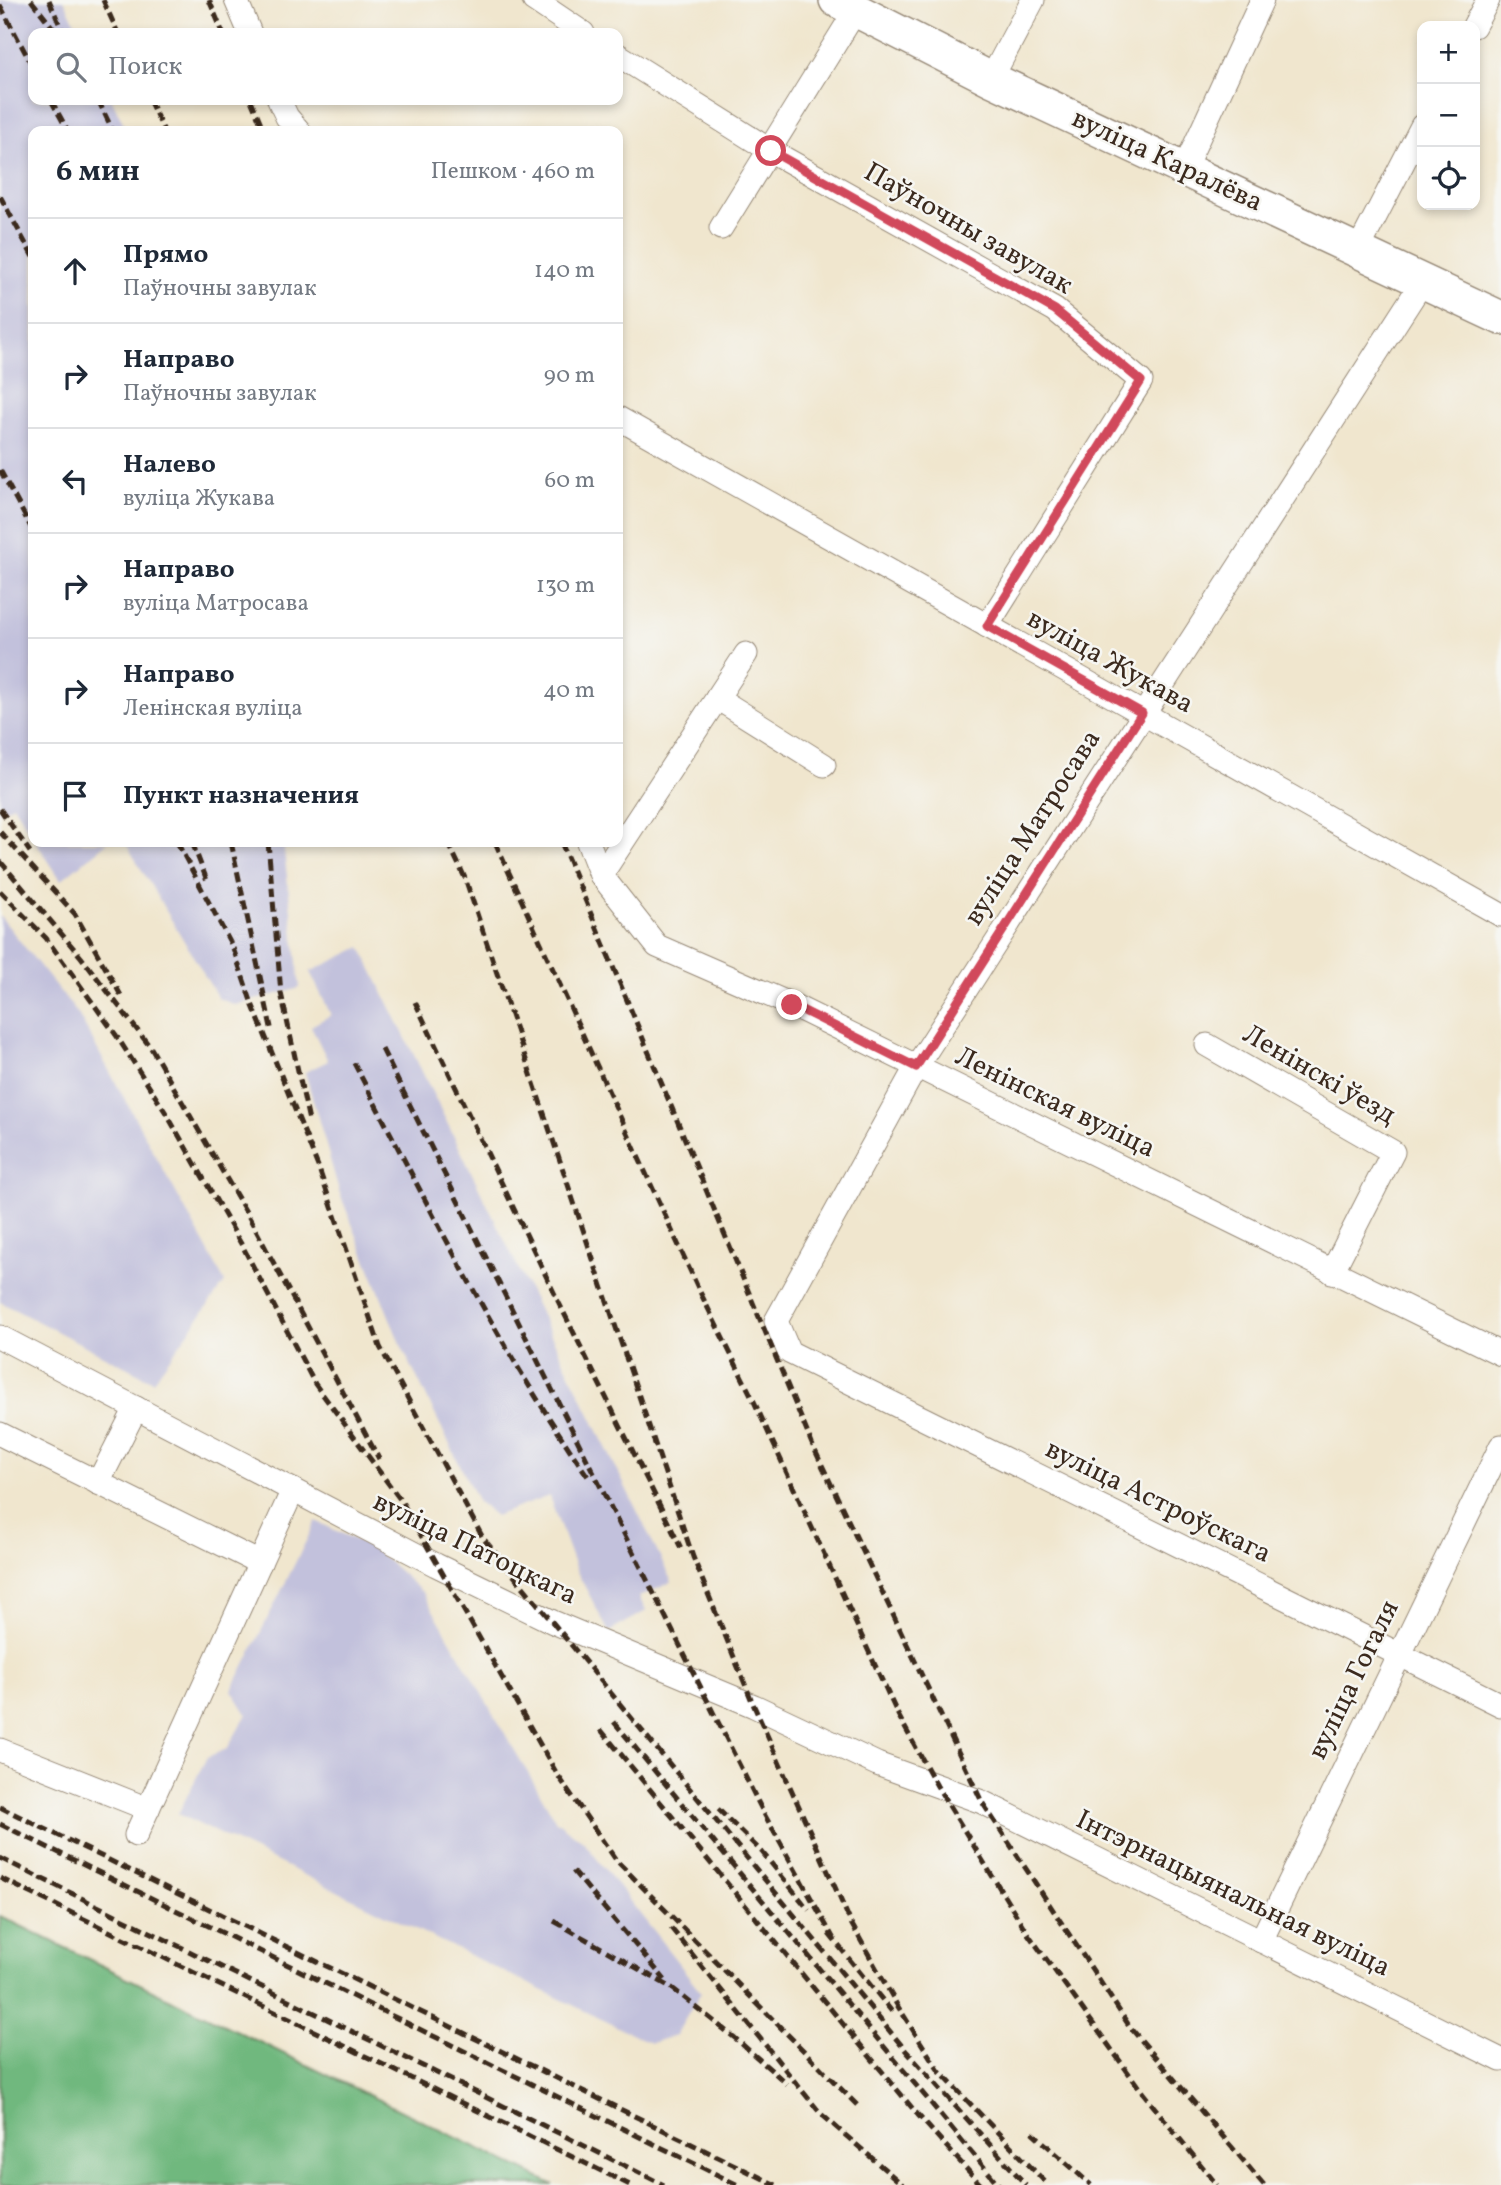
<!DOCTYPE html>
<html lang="ru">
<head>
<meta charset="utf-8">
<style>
  body { margin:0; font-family:Vollkorn,serif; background:#f6f6f7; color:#1f2937 }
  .controls { position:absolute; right:21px; top:21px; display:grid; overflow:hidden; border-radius:14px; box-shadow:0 4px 10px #0003 }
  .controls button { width:63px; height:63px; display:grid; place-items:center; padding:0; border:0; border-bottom:2px solid #e0e1e3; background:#fff; color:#1f2937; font:35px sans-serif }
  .stop { position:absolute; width:21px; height:21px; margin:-16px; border:5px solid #d1495b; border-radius:50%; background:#fff }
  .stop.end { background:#d1495b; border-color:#fff; box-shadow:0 2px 7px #0008 }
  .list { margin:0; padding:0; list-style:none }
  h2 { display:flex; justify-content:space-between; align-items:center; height:91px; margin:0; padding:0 28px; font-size:30px }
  h2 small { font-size:23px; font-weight:400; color:#747a83 }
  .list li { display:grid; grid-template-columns:46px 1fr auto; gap:21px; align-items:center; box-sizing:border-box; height:105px; padding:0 28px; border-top:2px solid #e0e1e3 }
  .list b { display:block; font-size:26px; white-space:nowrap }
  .list p { margin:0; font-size:23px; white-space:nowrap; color:#747a83 }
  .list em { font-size:23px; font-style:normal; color:#747a83 }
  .icon { flex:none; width:38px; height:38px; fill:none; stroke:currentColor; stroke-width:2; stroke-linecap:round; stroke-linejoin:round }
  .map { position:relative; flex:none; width:1501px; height:2185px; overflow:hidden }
  .search { position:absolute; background:#fff; box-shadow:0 4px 10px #0003; left:28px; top:28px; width:595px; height:77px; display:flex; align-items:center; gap:18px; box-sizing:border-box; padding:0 24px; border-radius:14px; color:#747a83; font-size:26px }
  .panel { position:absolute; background:#fff; box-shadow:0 4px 10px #0003; left:28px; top:126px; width:595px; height:721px; border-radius:14px }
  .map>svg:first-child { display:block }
  .industrial { fill:#c2c1dc }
  .forest { fill:#6fb87e; stroke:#55714e; stroke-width:2 }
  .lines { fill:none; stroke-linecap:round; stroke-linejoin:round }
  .street-casing { stroke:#968876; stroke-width:25 }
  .secondary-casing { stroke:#968876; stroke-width:36 }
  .street { stroke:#fff; stroke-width:23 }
  .secondary { stroke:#fff; stroke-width:33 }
  .rail { stroke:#3b2a1e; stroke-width:5; stroke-dasharray:10 5; stroke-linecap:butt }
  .route { stroke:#d1495b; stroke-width:9 }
  .labels { text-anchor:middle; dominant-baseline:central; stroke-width:5; stroke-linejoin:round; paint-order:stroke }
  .street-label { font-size:28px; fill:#3b2a1e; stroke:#f6f6f2 }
</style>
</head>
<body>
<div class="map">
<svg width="1501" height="2185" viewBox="0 0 1501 2185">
  <rect width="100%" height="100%" fill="#f6f6f2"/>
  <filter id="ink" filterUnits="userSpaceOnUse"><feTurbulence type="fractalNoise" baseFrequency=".0143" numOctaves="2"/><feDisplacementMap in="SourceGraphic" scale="14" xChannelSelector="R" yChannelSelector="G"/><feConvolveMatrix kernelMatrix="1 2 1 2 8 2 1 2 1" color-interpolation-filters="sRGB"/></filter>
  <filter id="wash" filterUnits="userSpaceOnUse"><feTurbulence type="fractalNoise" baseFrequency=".00686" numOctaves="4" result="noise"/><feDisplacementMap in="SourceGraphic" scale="28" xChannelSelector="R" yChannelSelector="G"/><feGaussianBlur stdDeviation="1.57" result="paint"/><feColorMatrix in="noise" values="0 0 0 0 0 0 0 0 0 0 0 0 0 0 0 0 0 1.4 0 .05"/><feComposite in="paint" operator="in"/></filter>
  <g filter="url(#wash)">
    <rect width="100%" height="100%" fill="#f0e6ce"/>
    <g class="industrial">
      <path d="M 0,0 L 64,0 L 80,33 L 33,33 L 33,100 L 112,100 L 127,131 L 33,131 L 33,837 L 13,805 L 0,812 Z"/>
      <path d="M 36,842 L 108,842 L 61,880 Z"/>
      <path d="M 125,842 L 283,842 L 300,988 L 235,1005 L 218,998 Z"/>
      <path d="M 0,916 L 78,1014 L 225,1282 L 153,1381 L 0,1302 Z"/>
      <path d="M 361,947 L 672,1582 L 639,1597 L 646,1611 L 609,1632 L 576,1570 L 549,1496 L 495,1516 L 478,1502 L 399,1341 L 340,1194 L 305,1072 L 328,1061 L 311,1026 L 331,1015 L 310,972 Z"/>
      <path d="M 316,1521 L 376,1550 L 423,1593 L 556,1821 L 583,1841 L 701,1992 L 676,2035 L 651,2043 L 178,1814 L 207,1757 L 227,1749 L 247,1714 L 232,1690 Z"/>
    </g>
    <path class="forest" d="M 0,1916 L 554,2185 L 0,2185 Z"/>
  </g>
  <g filter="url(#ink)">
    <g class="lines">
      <g class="street-casing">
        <g id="street">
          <path d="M 236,0 L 250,33"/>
          <path d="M 534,0 L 583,33"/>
          <path d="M 1474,26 L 1488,0"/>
          <path d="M 618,55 L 771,151 L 1055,310 L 1141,381 L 987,626"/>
          <path d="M 991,79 L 1033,0"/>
          <path d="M 279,100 L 287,117 L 299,131"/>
          <path d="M 1184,169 L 1262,0"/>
          <path d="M 721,228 L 856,10"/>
          <path d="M 1358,250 L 1422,126"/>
          <path d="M 1423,281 L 916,1067 L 776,1321 L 789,1352 L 1501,1705"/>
          <path d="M 618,418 L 1501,915"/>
          <path d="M 717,698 L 824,765"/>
          <path d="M 588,842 L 601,875 L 657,946 L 792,1005 L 1501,1354"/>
          <path d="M 601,875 L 746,654"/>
          <path d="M 1207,1045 L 1393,1152 L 1332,1272"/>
          <path d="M 0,1337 L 436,1565 L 553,1622 L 754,1706 L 877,1764 L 982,1802 L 1501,2060"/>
          <path d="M 0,1434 L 260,1563"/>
          <path d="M 98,1483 L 136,1408"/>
          <path d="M 0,1750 L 148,1809"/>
          <path d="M 136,1835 L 293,1490"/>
          <path d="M 1261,1941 L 1501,1446"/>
        </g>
      </g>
      <g class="secondary-casing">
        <path id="secondary" d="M 836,0 L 991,79 L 1501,318"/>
      </g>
      <use href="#street" class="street"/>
      <use href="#secondary" class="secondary"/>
      <g class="rail">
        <path d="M 31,0 L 57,33"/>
        <path d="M 49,0 L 62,30"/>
        <path d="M 103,0 L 118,33"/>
        <path d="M 209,0 L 223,33"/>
        <path d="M 0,5 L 33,67"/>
        <path d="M 51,100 L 68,131"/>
        <path d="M 98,100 L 113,131"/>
        <path d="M 149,100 L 164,131"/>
        <path d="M 251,100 L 264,131"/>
        <path d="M 0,196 L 33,257"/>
        <path d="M 0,470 L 33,531"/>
        <path d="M 0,809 L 30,852"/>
        <path d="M 0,832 L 75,914 L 123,999"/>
        <path d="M 177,842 L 233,948 L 251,1001 L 319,1169 L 380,1347 L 483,1538 L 907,2052 L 1026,2185"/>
        <path d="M 192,842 L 208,883"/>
        <path d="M 231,842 L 272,1032"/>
        <path d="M 268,842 L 281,993 L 309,1121"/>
        <path d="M 448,842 L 465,878 L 693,1557 L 754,1706 L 851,1923 L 897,2005 L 939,2071 L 1048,2185"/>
        <path d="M 495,842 L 699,1290 L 752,1397 L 897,1713 L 937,1786 L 1026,1931 L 1143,2093 L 1217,2185"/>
        <path d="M 561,842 L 812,1444 L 982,1802 L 1130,2027 L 1264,2185"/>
        <path d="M 0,861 L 81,957 L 151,1048 L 250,1219 L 379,1459"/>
        <path d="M 0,891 L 46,938 L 116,1035 L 166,1113 L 244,1249 L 315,1384 L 402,1502 L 557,1774 L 616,1860 L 857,2105"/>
        <path d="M 415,1002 L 558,1301 L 681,1548"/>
        <path d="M 382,1049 L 763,1812 L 835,1941"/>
        <path d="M 354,1063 C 428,1205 498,1347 589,1478"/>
        <path d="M 614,1722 L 999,2185"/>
        <path d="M 601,1730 L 918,2115 L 981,2185"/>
        <path d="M 0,1807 L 776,2185"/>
        <path d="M 718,1809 L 762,1852 L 809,1910"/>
        <path d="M 0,1824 L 738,2185"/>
        <path d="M 0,1858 L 664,2185"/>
        <path d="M 573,1871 L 665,1980"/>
        <path d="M 0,1878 L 630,2185"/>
        <path d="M 554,1921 L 672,1988 L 735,2038 L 787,2084"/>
        <path d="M 671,1928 L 821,2114 L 903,2185"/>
        <path d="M 829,1934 L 893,2013"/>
        <path d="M 1032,2132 L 1091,2185"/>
      </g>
    </g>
  </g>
  <g class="lines" filter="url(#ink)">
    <path class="route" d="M 771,151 L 1055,310 L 1141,381 L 987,626 L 1142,713 L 916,1067 L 792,1005"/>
  </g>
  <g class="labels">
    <g class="street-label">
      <text transform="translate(1167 161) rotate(25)">вуліца Каралёва</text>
      <text transform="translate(968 229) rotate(30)">Паўночны завулак</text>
      <text transform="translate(1110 662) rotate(29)">вуліца Жукава</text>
      <text transform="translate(1033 828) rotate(-57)">вуліца Матросава</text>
      <text transform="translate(1319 1075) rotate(30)">Ленінскі ўезд</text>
      <text transform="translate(1055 1103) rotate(26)">Ленінская вуліца</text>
      <text transform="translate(1158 1502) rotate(26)">вуліца Астроўскага</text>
      <text transform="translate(475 1549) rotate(26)">вуліца Патоцкага</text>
      <text transform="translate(1354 1680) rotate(-64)">вуліца Гогаля</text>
      <text transform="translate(1233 1894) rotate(26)">Інтэрнацыянальная вуліца</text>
    </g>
  </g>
</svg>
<div class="controls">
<button>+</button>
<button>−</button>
<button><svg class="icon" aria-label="locate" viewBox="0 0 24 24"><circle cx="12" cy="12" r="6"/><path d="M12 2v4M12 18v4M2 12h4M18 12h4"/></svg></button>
</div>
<div class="stop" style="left:771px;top:151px"></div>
<div class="stop end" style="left:792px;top:1005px"></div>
<div class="search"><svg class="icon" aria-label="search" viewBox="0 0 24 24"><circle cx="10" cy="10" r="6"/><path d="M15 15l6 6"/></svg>Поиск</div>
<section class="panel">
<h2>6 мин<small>Пешком · 460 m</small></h2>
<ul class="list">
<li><svg class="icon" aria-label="ahead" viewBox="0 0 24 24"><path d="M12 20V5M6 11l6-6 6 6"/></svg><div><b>Прямо</b><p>Паўночны завулак</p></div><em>140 m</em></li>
<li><svg class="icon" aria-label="right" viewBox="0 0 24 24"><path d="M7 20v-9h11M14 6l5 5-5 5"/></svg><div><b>Направо</b><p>Паўночны завулак</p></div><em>90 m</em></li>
<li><svg class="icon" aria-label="left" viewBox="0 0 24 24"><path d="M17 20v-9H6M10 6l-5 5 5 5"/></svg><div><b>Налево</b><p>вуліца Жукава</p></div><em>60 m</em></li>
<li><svg class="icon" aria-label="right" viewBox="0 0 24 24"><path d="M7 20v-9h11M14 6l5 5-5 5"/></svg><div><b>Направо</b><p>вуліца Матросава</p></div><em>130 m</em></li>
<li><svg class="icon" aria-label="right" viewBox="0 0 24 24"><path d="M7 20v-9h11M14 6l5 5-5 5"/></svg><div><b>Направо</b><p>Ленінская вуліца</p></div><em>40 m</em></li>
<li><svg class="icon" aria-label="arrive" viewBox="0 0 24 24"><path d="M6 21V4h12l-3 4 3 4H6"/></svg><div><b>Пункт назначения</b></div></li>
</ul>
</section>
</div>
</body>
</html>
